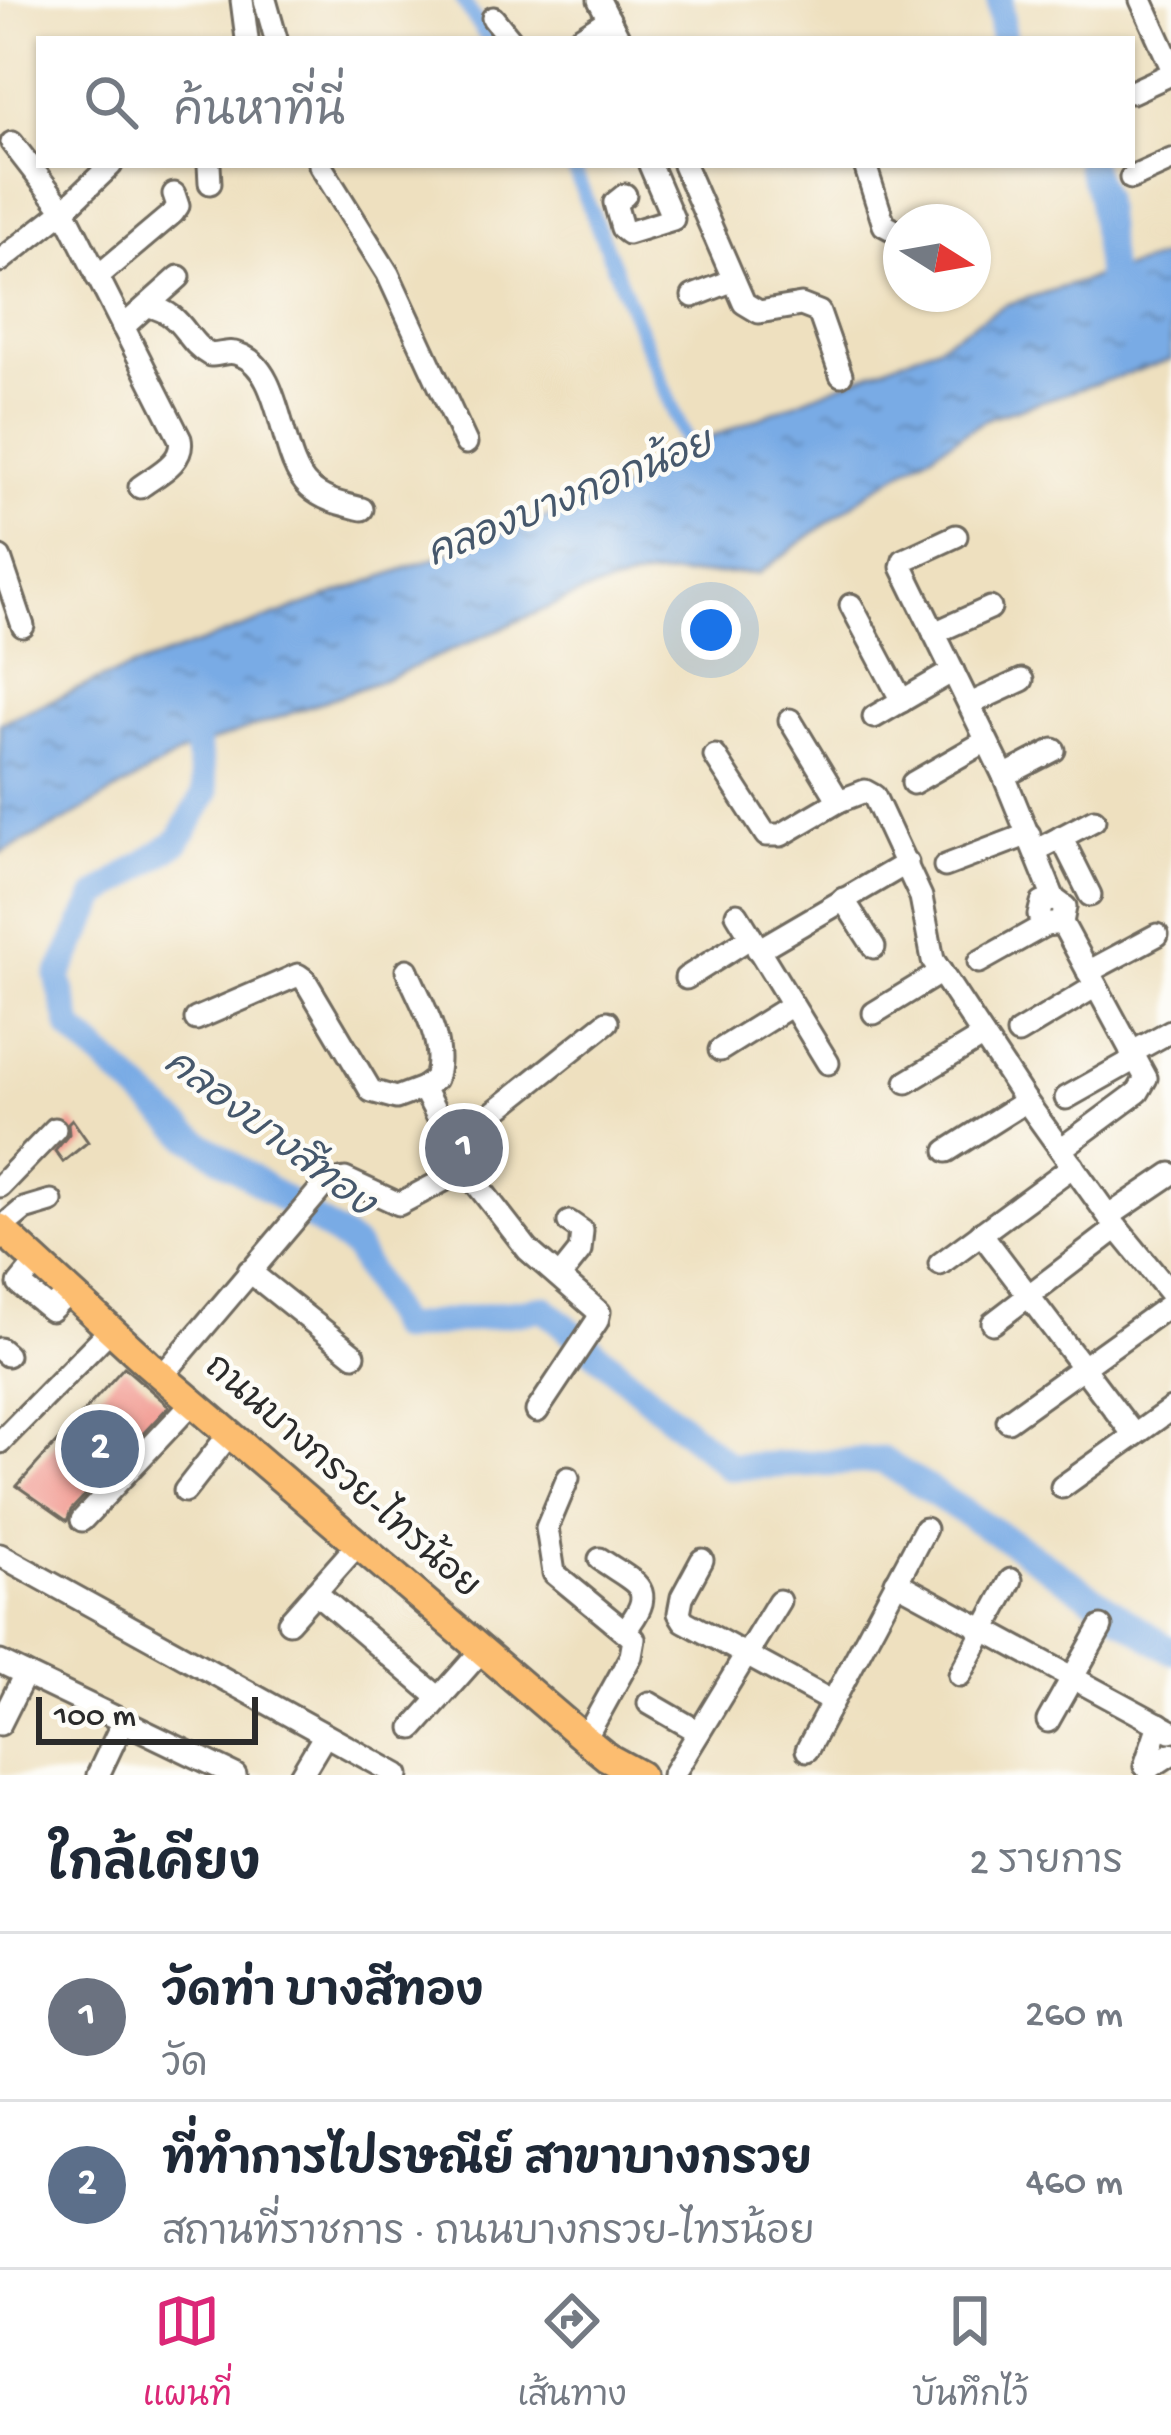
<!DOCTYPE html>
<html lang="th">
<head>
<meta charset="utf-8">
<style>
  body { margin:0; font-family:"Gochi Hand","Playpen Sans Thai",sans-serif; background:#f6f6f7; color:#1f2937 }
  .compass { position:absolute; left:883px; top:204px; width:108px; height:108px; border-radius:50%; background:#fff; box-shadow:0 3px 9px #0004; rotate:101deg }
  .scale { position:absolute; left:36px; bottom:30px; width:222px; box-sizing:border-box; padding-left:12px; border:6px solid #2b2b2b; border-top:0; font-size:33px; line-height:42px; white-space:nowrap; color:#2b2b2b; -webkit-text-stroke:9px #fdfcf7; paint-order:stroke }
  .you { position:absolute; left:711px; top:630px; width:42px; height:42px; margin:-30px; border:9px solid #fff; border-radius:50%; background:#1a73e8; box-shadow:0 0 0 18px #1a73e833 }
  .badge { display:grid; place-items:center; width:78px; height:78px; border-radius:50%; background:#db2777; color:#fff; font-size:39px; font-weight:700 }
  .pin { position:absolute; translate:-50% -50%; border:6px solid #fff; box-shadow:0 3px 12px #0006 }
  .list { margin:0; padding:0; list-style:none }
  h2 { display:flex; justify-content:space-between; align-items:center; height:156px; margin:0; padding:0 48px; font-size:51px }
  h2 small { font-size:39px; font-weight:400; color:#747a83 }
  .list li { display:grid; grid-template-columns:78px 1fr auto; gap:36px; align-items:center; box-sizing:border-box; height:168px; padding:0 48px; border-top:3px solid #e0e1e3 }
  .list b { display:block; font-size:45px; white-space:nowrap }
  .list p { margin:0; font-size:39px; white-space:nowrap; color:#747a83 }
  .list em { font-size:39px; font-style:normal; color:#747a83 }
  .icon { flex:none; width:66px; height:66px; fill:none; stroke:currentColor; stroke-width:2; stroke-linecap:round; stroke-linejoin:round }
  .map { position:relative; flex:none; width:1171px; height:1775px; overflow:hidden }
  .search { position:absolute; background:#fff; box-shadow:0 3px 9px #0004; left:36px; right:36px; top:36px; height:132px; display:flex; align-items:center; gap:30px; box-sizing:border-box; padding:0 42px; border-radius:0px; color:#747a83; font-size:45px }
  .sheet { height:492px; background:#fff }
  nav { display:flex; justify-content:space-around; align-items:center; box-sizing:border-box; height:168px; border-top:3px solid #e0e1e3; background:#fff; font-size:33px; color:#747a83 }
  nav a { display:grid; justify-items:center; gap:6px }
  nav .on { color:#db2777 }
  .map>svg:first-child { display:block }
  .water { fill:url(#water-ripples); stroke:#526b88; stroke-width:3 }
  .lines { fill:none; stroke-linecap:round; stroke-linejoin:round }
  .canal { stroke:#79abe5; stroke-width:15 }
  .river { stroke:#79abe5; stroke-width:27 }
  .building { fill:#f29e95 }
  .minor-casing { stroke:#6f6a5f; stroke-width:27 }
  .major-casing { stroke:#6f6a5f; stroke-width:33 }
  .minor { stroke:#fff; stroke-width:21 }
  .major { stroke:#fcbd6f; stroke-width:27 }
  .labels { text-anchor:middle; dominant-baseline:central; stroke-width:9; stroke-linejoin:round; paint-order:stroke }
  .street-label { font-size:36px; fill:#2b2b2b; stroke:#fdfcf7 }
  .water-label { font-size:39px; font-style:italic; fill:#46586c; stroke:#fdfcf7 }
</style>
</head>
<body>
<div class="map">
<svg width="1171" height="1775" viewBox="0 0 1171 1775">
  <defs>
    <pattern id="water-ripples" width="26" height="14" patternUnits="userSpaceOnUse" patternTransform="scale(3)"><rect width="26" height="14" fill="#79abe5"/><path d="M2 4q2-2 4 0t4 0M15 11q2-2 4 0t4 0" fill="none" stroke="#638bba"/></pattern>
  </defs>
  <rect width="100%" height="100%" fill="#fdfcf7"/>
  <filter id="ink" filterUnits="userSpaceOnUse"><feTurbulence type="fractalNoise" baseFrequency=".00833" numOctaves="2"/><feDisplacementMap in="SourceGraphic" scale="24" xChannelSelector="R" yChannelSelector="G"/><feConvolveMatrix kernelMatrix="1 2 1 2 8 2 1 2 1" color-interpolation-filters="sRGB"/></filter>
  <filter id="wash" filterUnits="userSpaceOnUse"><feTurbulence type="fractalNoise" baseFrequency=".004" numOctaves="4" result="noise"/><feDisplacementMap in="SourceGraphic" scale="48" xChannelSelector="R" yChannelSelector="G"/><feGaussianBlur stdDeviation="2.7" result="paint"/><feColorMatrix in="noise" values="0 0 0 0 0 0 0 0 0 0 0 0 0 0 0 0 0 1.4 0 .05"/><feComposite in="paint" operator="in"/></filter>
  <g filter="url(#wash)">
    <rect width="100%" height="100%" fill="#eee0bf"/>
    <path class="water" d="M 1171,254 L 1171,360 L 988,418 L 875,488 L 759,573 L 647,576 L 584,592 L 388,678 L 183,752 L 54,827 L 0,853 L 0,723 L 101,679 L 621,490 L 704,440 L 936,346 L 1005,305 Z"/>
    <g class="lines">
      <g class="canal">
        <path d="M 462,0 L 488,39"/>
        <path d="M 572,165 L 697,468"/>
      </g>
      <g class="river">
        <path d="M 1000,0 L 1003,39"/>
        <path d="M 1089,165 L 1101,198 L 1112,305"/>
        <path d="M 190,713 L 206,793 L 178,841 L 97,896 L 58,977 L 71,1029 L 189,1136 L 355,1247 L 399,1329 L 544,1308 L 729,1467 L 882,1460 L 1025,1551 L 1171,1651"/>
      </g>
    </g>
    <g id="blocks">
      <g class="building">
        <path d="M 72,1119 L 88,1142 L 63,1162 L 55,1151 L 69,1134 L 68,1123 Z"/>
        <path d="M 124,1367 L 169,1406 L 71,1510 L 67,1521 L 17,1486 Z"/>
      </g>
    </g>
  </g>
  <g filter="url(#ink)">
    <use href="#blocks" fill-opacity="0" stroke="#6f6a5f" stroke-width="3"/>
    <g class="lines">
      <g class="minor-casing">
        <g id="minor">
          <path d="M 242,0 L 247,39"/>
          <path d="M 265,0 L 276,39"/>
          <path d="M 599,0 L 619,39"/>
          <path d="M 1141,0 L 1171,66"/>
          <path d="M 493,18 L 510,39"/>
          <path d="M 578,39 L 609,19"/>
          <path d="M 1132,92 L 1171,74"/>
          <path d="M 12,143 L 64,210 L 180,439 C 185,462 156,475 140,487"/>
          <path d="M 209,165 L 210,183"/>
          <path d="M 320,165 L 388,274 L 466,443"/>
          <path d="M 684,165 L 744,303 L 759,312 L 801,305 L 819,312 L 841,375"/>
          <path d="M 865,165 L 884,225 L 901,234"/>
          <path d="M 1131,178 L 1171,160"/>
          <path d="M 625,195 L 615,203 L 622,228 L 628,233 L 673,219 L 650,165"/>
          <path d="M 0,261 L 61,213 L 111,165"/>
          <path d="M 97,277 L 173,213 L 178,206 L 174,194"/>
          <path d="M 693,296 L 734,280"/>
          <path d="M 149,306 C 186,315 183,340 210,355 C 220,355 229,350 238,354 C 284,368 278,459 309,487 C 324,501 343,504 362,509"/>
          <path d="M 123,327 L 179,277"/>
          <path d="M 956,536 L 904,560 L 902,567 L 1004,776 L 1054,899"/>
          <path d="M 0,558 L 23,626"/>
          <path d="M 851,605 L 902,701"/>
          <path d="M 934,633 L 990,608"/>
          <path d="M 970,704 L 1022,680"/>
          <path d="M 874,717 L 953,671"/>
          <path d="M 790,720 L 839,801 L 865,791 L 874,796 L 921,897 L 933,960 L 1026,1101 L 1117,1228 L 1171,1294"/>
          <path d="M 715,756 L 766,835 L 781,835 L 839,801"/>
          <path d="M 1004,776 L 1054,750"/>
          <path d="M 913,783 L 986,741"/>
          <path d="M 1061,837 L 1090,895"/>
          <path d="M 1035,851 L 1094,820"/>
          <path d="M 945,866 L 1029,834"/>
          <path d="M 843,899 L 874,947"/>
          <path d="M 737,914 L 828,1063"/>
          <path d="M 758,950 L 907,863"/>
          <path d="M 979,962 L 1045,925"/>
          <path d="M 1088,972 L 1157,935"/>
          <path d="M 686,978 L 751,937"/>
          <path d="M 874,1013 L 941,972"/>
          <path d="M 196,1019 L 298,975 L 305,980 L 371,1091 L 396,1098 L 423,1088"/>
          <path d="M 1018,1033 L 1096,986"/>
          <path d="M 720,1050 L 792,1005"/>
          <path d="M 1131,1053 L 1171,1031"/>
          <path d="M 907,1082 L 983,1036"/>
          <path d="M 1066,1098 L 1135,1059"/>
          <path d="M 454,1144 L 607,1022"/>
          <path d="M 1061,1149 L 1138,1092 L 1146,1078 L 1062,923 L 1065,907 L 1054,899 L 1042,903 L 1039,915 L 1045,925 L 1062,923"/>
          <path d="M 947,1151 L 1026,1101"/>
          <path d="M 465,1169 L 528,1250 L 599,1312 L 597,1321 L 537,1411"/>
          <path d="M 0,1186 L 55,1129"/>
          <path d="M 1109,1216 L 1171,1174"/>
          <path d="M 1,1228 L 24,1209 L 51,1201"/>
          <path d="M 981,1233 L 1134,1435"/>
          <path d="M 37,1262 L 19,1284 L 51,1310 L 70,1292"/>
          <path d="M 940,1264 L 1073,1166"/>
          <path d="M 249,1271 L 354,1355"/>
          <path d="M 560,1276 L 580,1251 L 582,1231 L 569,1222"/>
          <path d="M 993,1323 L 1117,1228"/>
          <path d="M 0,1349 L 7,1355"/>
          <path d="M 163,1375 L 324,1185 L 345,1179 L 399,1204 L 465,1169 L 423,1088 L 435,1079 C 447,1042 421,1004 407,970"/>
          <path d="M 1008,1421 L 1171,1304"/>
          <path d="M 0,1442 L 111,1329"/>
          <path d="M 568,1478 L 547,1528 L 554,1573 L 634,1639 L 631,1656 L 585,1739"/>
          <path d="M 1062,1487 L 1171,1409"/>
          <path d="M 185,1491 L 231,1432"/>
          <path d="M 82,1520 L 194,1401"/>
          <path d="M 0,1555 L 398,1775"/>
          <path d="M 600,1559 C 636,1584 659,1587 626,1629"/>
          <path d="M 702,1560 L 682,1597 L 679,1613 L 684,1621 L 831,1701"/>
          <path d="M 896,1582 L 1171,1731"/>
          <path d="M 315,1592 L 439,1698"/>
          <path d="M 289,1622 L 359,1543"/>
          <path d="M 0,1662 L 235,1775"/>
          <path d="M 960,1675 L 1011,1580"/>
          <path d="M 649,1703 L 699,1732"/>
          <path d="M 1048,1721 L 1101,1627"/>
          <path d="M 0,1724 L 25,1674"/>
          <path d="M 1159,1724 L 1145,1766 L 1148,1769 L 1171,1754"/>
          <path d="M 413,1728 L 483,1649"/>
          <path d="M 807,1750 L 925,1529"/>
          <path d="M 98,1775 L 123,1722"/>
          <path d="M 301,1775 L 325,1735"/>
          <path d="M 673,1775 L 779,1601"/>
        </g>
      </g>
      <g class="major-casing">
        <path id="major" d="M 0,1228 L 148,1364 L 585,1739 L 607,1757 L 640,1775"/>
      </g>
      <use href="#minor" class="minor"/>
      <use href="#major" class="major"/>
    </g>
  </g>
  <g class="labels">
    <g class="street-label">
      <text transform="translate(340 1479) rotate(41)">ถนนบางกรวย-ไทรน้อย</text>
    </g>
    <g class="water-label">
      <text transform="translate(571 502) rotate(-22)">คลองบางกอกน้อย</text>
      <text transform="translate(267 1136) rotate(37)">คลองบางสีทอง</text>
    </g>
  </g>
</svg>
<svg class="compass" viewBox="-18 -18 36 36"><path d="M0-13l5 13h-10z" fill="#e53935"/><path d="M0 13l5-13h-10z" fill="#747a83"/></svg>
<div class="scale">100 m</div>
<div class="you"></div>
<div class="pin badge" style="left:464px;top:1148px;background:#6b7280">1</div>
<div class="pin badge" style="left:100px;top:1449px;background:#5c6f8a">2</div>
<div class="search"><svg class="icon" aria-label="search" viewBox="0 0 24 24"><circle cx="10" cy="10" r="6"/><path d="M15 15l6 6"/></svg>ค้นหาที่นี่</div>
</div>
<section class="sheet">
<h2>ใกล้เคียง<small>2 รายการ</small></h2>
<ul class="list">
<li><span class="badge" style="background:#6b7280">1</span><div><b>วัดท่า บางสีทอง</b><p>วัด</p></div><em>260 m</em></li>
<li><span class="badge" style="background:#5c6f8a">2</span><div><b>ที่ทำการไปรษณีย์ สาขาบางกรวย</b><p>สถานที่ราชการ · ถนนบางกรวย-ไทรน้อย</p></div><em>460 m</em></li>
</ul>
</section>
<nav>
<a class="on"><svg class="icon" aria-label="map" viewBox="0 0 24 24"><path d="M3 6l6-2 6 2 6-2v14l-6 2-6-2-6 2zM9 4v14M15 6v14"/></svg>แผนที่</a>
<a><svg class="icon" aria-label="directions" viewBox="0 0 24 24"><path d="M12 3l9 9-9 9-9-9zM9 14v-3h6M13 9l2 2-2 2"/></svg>เส้นทาง</a>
<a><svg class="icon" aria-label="saved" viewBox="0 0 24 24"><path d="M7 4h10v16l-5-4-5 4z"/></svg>บันทึกไว้</a>
</nav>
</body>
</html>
